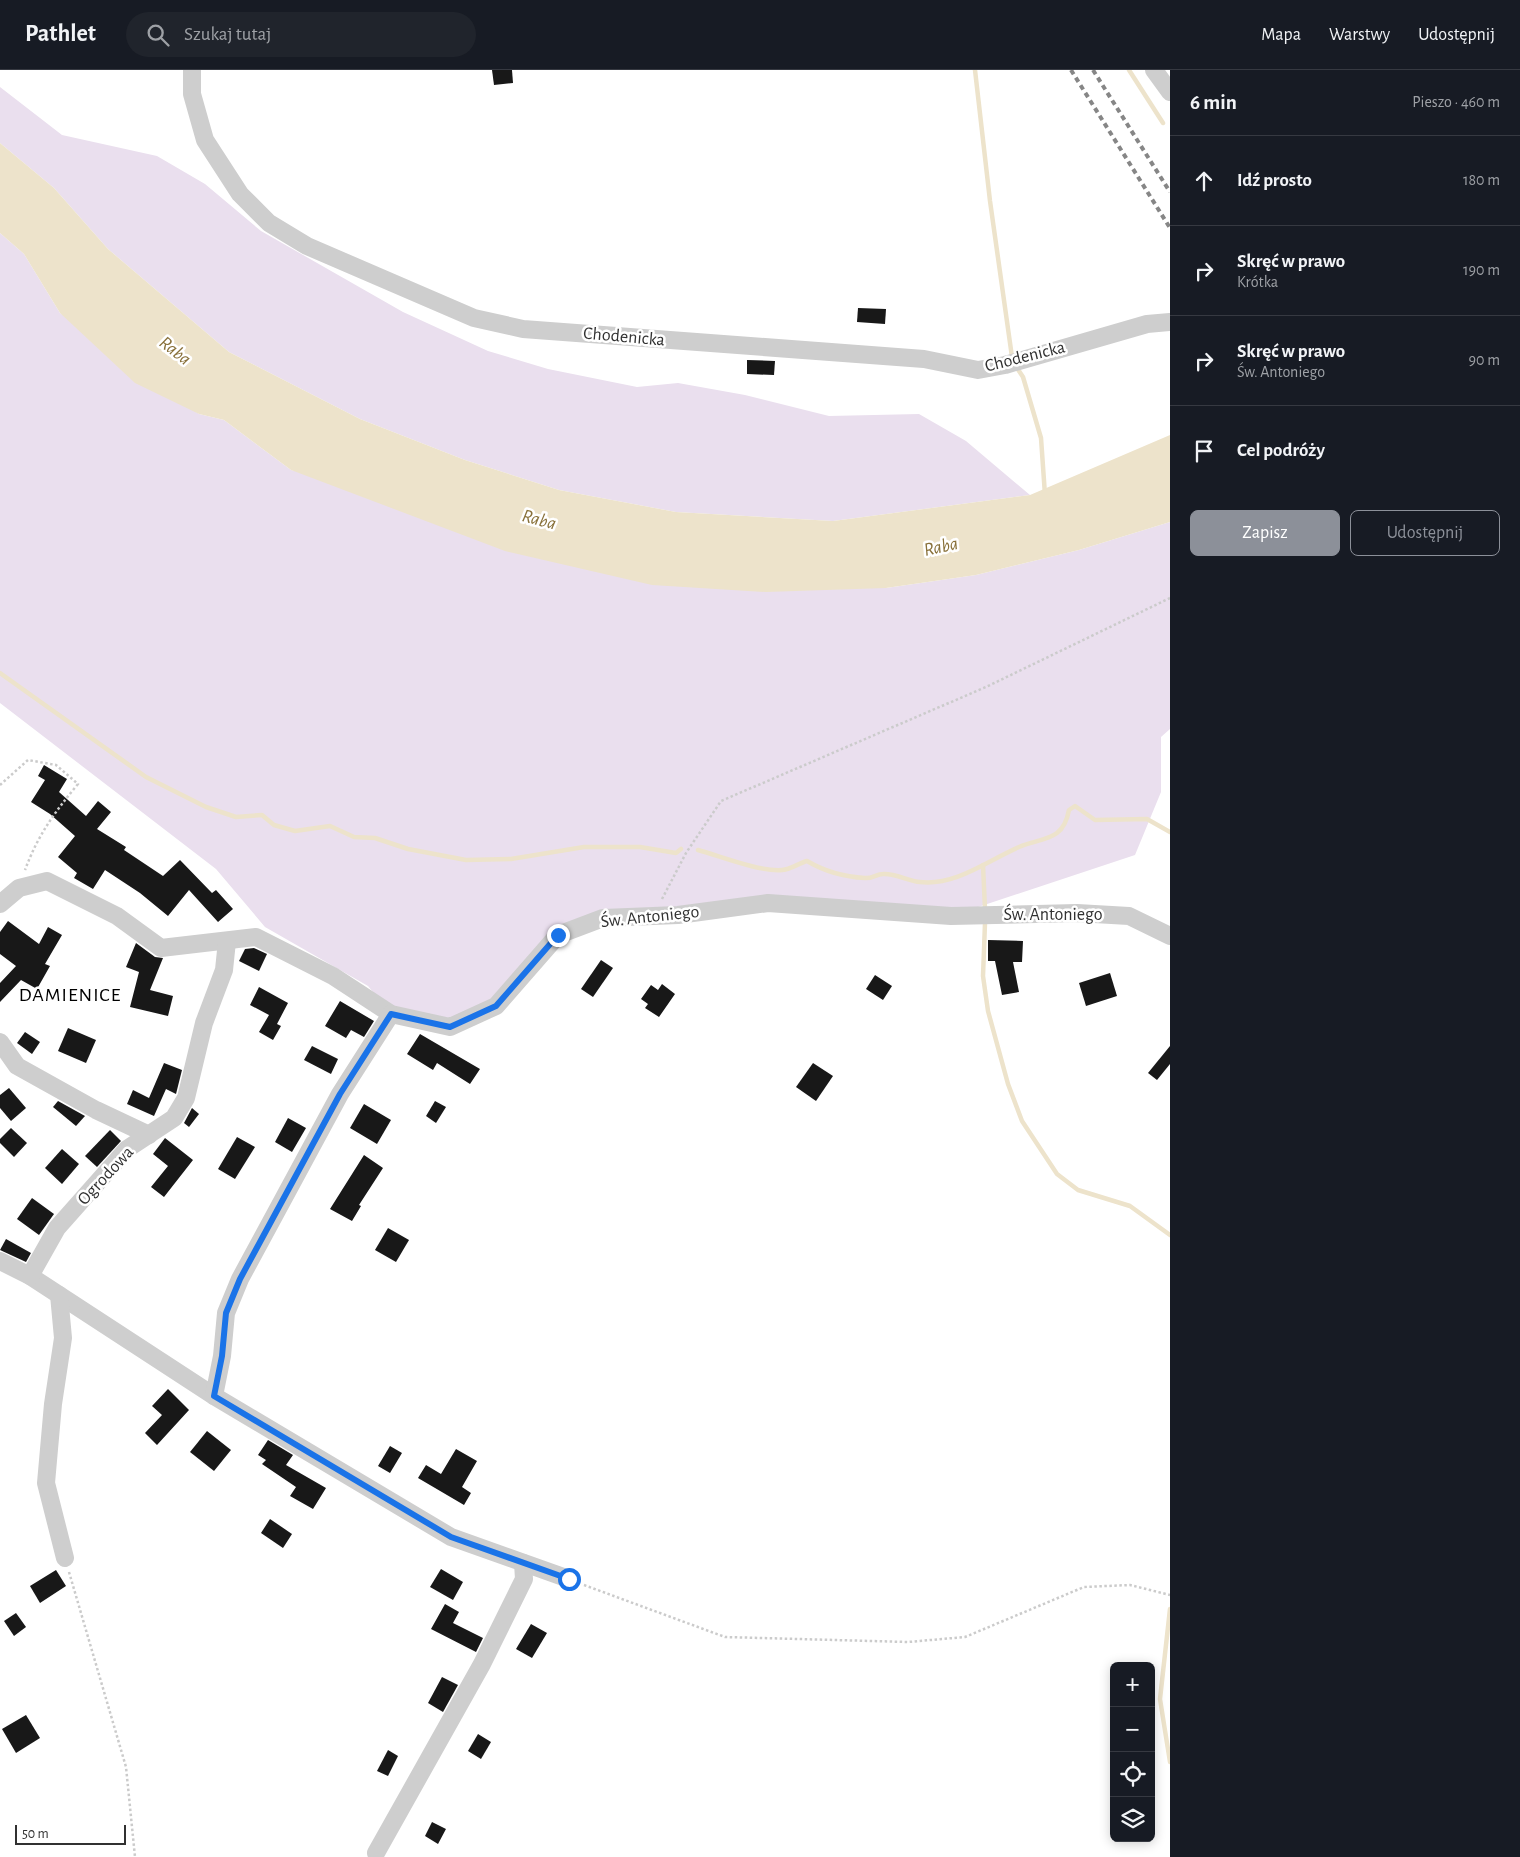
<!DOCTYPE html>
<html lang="pl">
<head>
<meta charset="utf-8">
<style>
  body { margin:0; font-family:"Alegreya Sans",sans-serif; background:#20242c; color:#f1f3f6 }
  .controls { position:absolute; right:15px; bottom:15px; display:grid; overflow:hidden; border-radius:8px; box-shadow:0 2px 12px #0003 }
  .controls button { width:45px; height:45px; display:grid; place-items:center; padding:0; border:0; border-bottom:1px solid #363941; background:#171b24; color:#f1f3f6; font:25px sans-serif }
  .scale { position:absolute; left:15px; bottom:12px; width:111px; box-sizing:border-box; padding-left:5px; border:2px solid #313131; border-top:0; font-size:14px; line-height:18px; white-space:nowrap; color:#313131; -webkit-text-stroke:4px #fff; paint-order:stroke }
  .stop { position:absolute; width:15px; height:15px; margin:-11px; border:4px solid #1a73e8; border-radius:50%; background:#fff }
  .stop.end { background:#1a73e8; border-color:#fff; box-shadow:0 1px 5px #0008 }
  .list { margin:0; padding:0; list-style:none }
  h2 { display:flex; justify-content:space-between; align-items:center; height:65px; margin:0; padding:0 20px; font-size:21px }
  h2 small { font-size:16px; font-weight:400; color:#9ea1a6 }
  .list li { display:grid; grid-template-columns:32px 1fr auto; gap:15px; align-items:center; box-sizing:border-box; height:90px; padding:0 20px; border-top:1px solid #363941 }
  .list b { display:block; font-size:19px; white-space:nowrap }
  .list p { margin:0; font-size:16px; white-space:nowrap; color:#9ea1a6 }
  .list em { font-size:16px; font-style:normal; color:#9ea1a6 }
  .actions { display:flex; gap:10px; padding:15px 20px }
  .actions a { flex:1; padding:11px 0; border:1px solid #8c9099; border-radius:8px; text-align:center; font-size:18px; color:#8c9099 }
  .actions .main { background:#8c9099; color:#fff }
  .icon { flex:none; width:28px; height:28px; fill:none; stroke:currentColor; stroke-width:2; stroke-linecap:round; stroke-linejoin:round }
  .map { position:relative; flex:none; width:1170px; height:1787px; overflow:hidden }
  header { display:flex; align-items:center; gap:30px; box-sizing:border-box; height:70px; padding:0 25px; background:#171b24; border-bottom:1px solid #363941 }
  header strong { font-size:24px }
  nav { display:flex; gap:28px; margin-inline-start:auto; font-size:18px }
  .search { width:350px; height:45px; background:#20242c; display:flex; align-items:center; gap:12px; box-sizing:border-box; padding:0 18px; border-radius:28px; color:#9ea1a6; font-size:19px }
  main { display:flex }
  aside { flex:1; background:#171b24 }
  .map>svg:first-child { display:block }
  .green { fill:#eadfee }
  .water { fill:#ede3cb }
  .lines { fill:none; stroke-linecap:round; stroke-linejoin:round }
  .stream { stroke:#ede3cb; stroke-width:4.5 }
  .building { fill:#181818 }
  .path { stroke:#cbcbcb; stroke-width:2.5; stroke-dasharray:2.5 2.5; stroke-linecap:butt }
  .minor { stroke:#cecece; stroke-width:18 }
  .rail { stroke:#868686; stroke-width:4; stroke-dasharray:5 4; stroke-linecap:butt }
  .route { stroke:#1a73e8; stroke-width:6 }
  .labels { text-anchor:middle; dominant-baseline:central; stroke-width:5; stroke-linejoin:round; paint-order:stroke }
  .street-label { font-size:18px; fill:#313131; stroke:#fff }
  .water-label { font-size:19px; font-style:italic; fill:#887039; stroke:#fff }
  .quarter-label { font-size:20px; letter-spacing:1px; fill:#000; stroke:#fff }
</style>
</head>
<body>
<header>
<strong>Pathlet</strong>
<div class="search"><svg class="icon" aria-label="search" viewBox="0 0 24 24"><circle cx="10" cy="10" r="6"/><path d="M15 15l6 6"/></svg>Szukaj tutaj</div>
<nav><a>Mapa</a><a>Warstwy</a><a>Udostępnij</a></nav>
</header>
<main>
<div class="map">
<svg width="1170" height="1787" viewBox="0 0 1170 1787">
  <rect width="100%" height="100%" fill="#fff"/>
  <g class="green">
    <path d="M 0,17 L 62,65 L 157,86 L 205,114 L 261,161 L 403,242 L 488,281 L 548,299 L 637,317 L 678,313 L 745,325 L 829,346 L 919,344 L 966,371 L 1030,425 L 833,451 L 676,442 L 559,420 L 465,390 L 360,349 L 229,282 L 108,179 L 54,118 L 0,73 Z"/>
    <path d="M 0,163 L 24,184 L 60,243 L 199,344 L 224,350 L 291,400 L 886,518 L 976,505 L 1079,480 L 1170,452 L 1170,659 L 1161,667 L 1161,722 L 1135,785 L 951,846 L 768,833 L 603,848 L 558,865 L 496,936 L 450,957 L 391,944 L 368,916 L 265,857 L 216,799 L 0,633 Z"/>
  </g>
  <path class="water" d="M 0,73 L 54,118 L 108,179 L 229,282 L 360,349 L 465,390 L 559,420 L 676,442 L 833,451 L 1030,425 L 1170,365 L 1170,452 L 1079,480 L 976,505 L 886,518 L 766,522 L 652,515 L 505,481 L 291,400 L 224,350 L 199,344 L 135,313 L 60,243 L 24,184 L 0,163 Z"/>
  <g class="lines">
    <g class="stream">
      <path d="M 975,0 L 990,131 L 1012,287"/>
      <path d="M 1129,0 L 1163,53"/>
      <path d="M 1017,298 L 1023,307 L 1041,368 L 1045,425"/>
      <path d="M 0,603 L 146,707 L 206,737 L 236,747 L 262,745 L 274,755 L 295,761 L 330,756 L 354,767 L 375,768 L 408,779 L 466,790 L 511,789 L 584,777 L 640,777 L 676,783 L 681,779"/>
      <path d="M 698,780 C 720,786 760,802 782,800 C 790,800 799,793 807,791 C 824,801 845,807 865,808 C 871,809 877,804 883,804 C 895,803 908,811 920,812 C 956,816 987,791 1019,777 C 1043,767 1063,772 1069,740 L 1075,736 L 1095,750 L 1147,749 L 1170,762"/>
      <path d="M 983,795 L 985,839"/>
      <path d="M 985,853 L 983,906 L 988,941 L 1008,1014 L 1022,1051 L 1057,1104 L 1078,1120 L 1130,1136 L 1170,1165"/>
      <path d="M 1170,1539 L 1160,1629 L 1170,1692"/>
    </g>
  </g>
  <g class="building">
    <path d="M 492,0 L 512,0 L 513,13 L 494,15 Z"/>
    <path d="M 858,238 L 886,239 L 885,254 L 857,252 Z"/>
    <path d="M 747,290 L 775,291 L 774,305 L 747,304 Z"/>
    <path d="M 44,695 L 67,709 L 59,722 L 86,746 L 98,731 L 111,742 L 97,759 L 126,777 L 124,780 L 163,806 L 180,790 L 212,823 L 216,820 L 233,839 L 218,852 L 189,820 L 168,846 L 140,823 L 105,800 L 93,819 L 74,808 L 77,803 L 58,787 L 75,766 L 50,744 L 31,732 L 45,710 L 38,706 Z"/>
    <path d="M 8,851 L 39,874 L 48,857 L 62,865 L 45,894 L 50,896 L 37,919 L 21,910 L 0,932 L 0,913 L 16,896 L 0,884 L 0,862 Z"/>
    <path d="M 988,870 L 1023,871 L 1022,892 L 1013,892 L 1019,922 L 1002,925 L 995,891 L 988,891 Z"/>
    <path d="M 136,873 L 155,887 L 163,888 L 150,920 L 173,926 L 168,946 L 130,937 L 139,902 L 126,897 Z"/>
    <path d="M 254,878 L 267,884 L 259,901 L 239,891 L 245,879 Z"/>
    <path d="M 601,890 L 613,898 L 593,927 L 581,919 Z"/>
    <path d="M 1110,903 L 1117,926 L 1086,936 L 1079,913 Z"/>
    <path d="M 875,905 L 892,916 L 883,930 L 866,919 Z"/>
    <path d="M 662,914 L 675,924 L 659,947 L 645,938 L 648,934 L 641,929 L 651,915 L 658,920 Z"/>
    <path d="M 259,917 L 288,933 L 277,954 L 281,956 L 273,970 L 259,962 L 269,945 L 250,935 Z"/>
    <path d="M 340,931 L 374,951 L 364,967 L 351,960 L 346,968 L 325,956 Z"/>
    <path d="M 68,958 L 96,970 L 86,993 L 58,981 Z"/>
    <path d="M 25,962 L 40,972 L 32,984 L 17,973 Z"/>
    <path d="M 420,964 L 480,999 L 470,1014 L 437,993 L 433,1000 L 407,984 Z"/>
    <path d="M 312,976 L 338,989 L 331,1004 L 304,990 Z"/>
    <path d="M 1170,976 L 1170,994 L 1157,1010 L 1148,1003 Z"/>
    <path d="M 164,993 L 182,1000 L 176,1024 L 166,1019 L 154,1046 L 127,1034 L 133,1020 L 149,1028 Z"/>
    <path d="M 813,993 L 833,1006 L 816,1031 L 796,1017 Z"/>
    <path d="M 9,1018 L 26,1038 L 11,1051 L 0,1038 L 0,1025 Z"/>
    <path d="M 58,1031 L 85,1046 L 76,1056 L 53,1037 Z"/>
    <path d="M 435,1031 L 446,1037 L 436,1053 L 426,1046 Z"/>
    <path d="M 364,1034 L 391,1050 L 377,1074 L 350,1058 Z"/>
    <path d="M 192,1038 L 199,1044 L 189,1057 L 184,1053 Z"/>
    <path d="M 288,1048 L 306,1058 L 292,1082 L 275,1072 Z"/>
    <path d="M 11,1058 L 27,1073 L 14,1087 L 0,1073 L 0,1069 Z"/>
    <path d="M 110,1060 L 121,1071 L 97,1097 L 85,1086 Z"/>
    <path d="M 237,1067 L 255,1077 L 235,1109 L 218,1099 Z"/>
    <path d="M 165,1068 L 193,1090 L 164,1127 L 151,1117 L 168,1096 L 153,1084 Z"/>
    <path d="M 62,1079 L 79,1094 L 62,1114 L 45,1098 Z"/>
    <path d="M 364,1085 L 383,1098 L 359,1135 L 361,1136 L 352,1151 L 330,1139 Z"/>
    <path d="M 32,1128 L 54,1144 L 39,1165 L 17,1149 Z"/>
    <path d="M 388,1158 L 409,1170 L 396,1192 L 375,1180 Z"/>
    <path d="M 6,1169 L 31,1183 L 26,1192 L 0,1180 Z"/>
    <path d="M 168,1319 L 189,1340 L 157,1375 L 145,1363 L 162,1345 L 152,1336 Z"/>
    <path d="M 207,1361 L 231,1380 L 214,1401 L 190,1382 Z"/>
    <path d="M 268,1370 L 293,1385 L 286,1395 L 326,1418 L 313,1439 L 290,1426 L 296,1417 L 262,1394 L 266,1390 L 258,1385 Z"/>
    <path d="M 390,1376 L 402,1383 L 390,1403 L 378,1396 Z"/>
    <path d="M 456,1379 L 477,1391 L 462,1417 L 471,1423 L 464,1435 L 418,1408 L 426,1395 L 441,1404 Z"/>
    <path d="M 270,1449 L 292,1464 L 283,1478 L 261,1463 Z"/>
    <path d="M 441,1499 L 463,1512 L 453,1530 L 430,1517 Z"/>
    <path d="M 56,1500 L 66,1516 L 40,1533 L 30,1516 Z"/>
    <path d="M 445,1534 L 459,1542 L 453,1553 L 483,1568 L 476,1582 L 431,1559 Z"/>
    <path d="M 16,1543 L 26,1557 L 14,1566 L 4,1551 Z"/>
    <path d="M 531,1554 L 547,1563 L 532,1588 L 516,1579 Z"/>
    <path d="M 442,1607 L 458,1615 L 443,1642 L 428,1633 Z"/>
    <path d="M 26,1645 L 40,1668 L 16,1683 L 2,1659 Z"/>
    <path d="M 478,1664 L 491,1672 L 481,1689 L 468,1681 Z"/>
    <path d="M 388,1680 L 398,1686 L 388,1706 L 377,1701 Z"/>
    <path d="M 432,1752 L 446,1759 L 438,1774 L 425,1766 Z"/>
  </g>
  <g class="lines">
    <g class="path">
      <path d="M 0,715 L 28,690 L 56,695 L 78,714 C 54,743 38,765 25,800"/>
      <path d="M 662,829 L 686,783 L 721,731 L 986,617 L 1170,528"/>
      <path d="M 69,1502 L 126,1697 L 135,1787"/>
      <path d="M 584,1515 L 725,1567 L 908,1572 L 965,1567 L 1084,1517 L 1130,1515 L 1170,1525"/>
    </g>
    <g class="minor">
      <path d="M 192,0 L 192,24 L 205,70 L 240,124 L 269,153 L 307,176 L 474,248 L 523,259 L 924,289 L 978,300 L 1005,295 L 1147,254 L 1170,252"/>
      <path d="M 1154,0 L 1170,22"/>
      <path d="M 0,834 L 19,818 L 47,811 L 117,846 L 161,878 L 256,867 L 333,906 L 391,944 L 450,957 L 496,936 L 558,865 L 603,848 L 678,845 L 768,833 L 951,846 L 1077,843 L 1129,846 L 1170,866"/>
      <path d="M 0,972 L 17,996 L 96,1040 L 149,1065"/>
      <path d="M 0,1191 L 30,1206 L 214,1326 L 451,1467 L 569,1509"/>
      <path d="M 30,1206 L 57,1158 L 127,1079 L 174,1048 L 186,1028 L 204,953 L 224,900 L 227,871"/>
      <path d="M 59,1225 L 63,1268 L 53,1334 L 46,1413 L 65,1488"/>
      <path d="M 214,1326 L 222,1286 L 226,1243 L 240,1209 L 340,1024 L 391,944"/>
      <path d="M 376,1783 L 482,1594 L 524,1509 L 523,1493"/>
    </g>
    <g class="rail">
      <path d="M 1071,0 L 1170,158"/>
      <path d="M 1093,0 L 1170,122"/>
    </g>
  </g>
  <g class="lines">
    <path class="route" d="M 558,865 L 496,936 L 450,957 L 391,944 L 340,1024 L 240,1209 L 226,1243 L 222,1286 L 214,1326 L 451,1467 L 569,1509"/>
  </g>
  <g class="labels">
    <g class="street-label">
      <text transform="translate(624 267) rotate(5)">Chodenicka</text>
      <text transform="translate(1025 287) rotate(-14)">Chodenicka</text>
      <text x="1053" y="845">Św. Antoniego</text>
      <text transform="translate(650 847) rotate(-6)">Św. Antoniego</text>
      <text transform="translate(106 1106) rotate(-47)">Ogrodowa</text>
    </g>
    <g class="water-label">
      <text transform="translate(175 281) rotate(38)">Raba</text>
      <text transform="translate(539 450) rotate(15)">Raba</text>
      <text transform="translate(941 477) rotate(-12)">Raba</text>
    </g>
    <g class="quarter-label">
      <text x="70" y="925">DAMIENICE</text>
    </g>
  </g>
</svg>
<div class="controls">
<button>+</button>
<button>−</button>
<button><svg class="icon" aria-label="locate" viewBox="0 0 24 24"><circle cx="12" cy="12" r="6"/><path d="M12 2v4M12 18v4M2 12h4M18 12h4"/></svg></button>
<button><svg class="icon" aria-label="layers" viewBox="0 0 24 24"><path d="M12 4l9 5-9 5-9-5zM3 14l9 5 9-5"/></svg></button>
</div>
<div class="scale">50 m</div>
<div class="stop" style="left:569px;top:1509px"></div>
<div class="stop end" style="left:558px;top:865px"></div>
</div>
<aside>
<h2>6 min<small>Pieszo · 460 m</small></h2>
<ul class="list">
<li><svg class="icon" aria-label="ahead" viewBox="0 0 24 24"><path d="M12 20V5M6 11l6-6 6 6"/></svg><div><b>Idź prosto</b></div><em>180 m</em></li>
<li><svg class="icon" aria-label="right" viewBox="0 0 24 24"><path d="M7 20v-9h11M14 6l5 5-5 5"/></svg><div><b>Skręć w prawo</b><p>Krótka</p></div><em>190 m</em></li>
<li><svg class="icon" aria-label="right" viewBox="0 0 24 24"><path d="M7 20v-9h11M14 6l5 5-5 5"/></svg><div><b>Skręć w prawo</b><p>Św. Antoniego</p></div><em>90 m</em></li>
<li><svg class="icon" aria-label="arrive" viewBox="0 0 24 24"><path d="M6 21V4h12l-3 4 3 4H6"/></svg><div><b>Cel podróży</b></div></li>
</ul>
<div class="actions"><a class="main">Zapisz</a><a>Udostępnij</a></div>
</aside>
</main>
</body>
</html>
